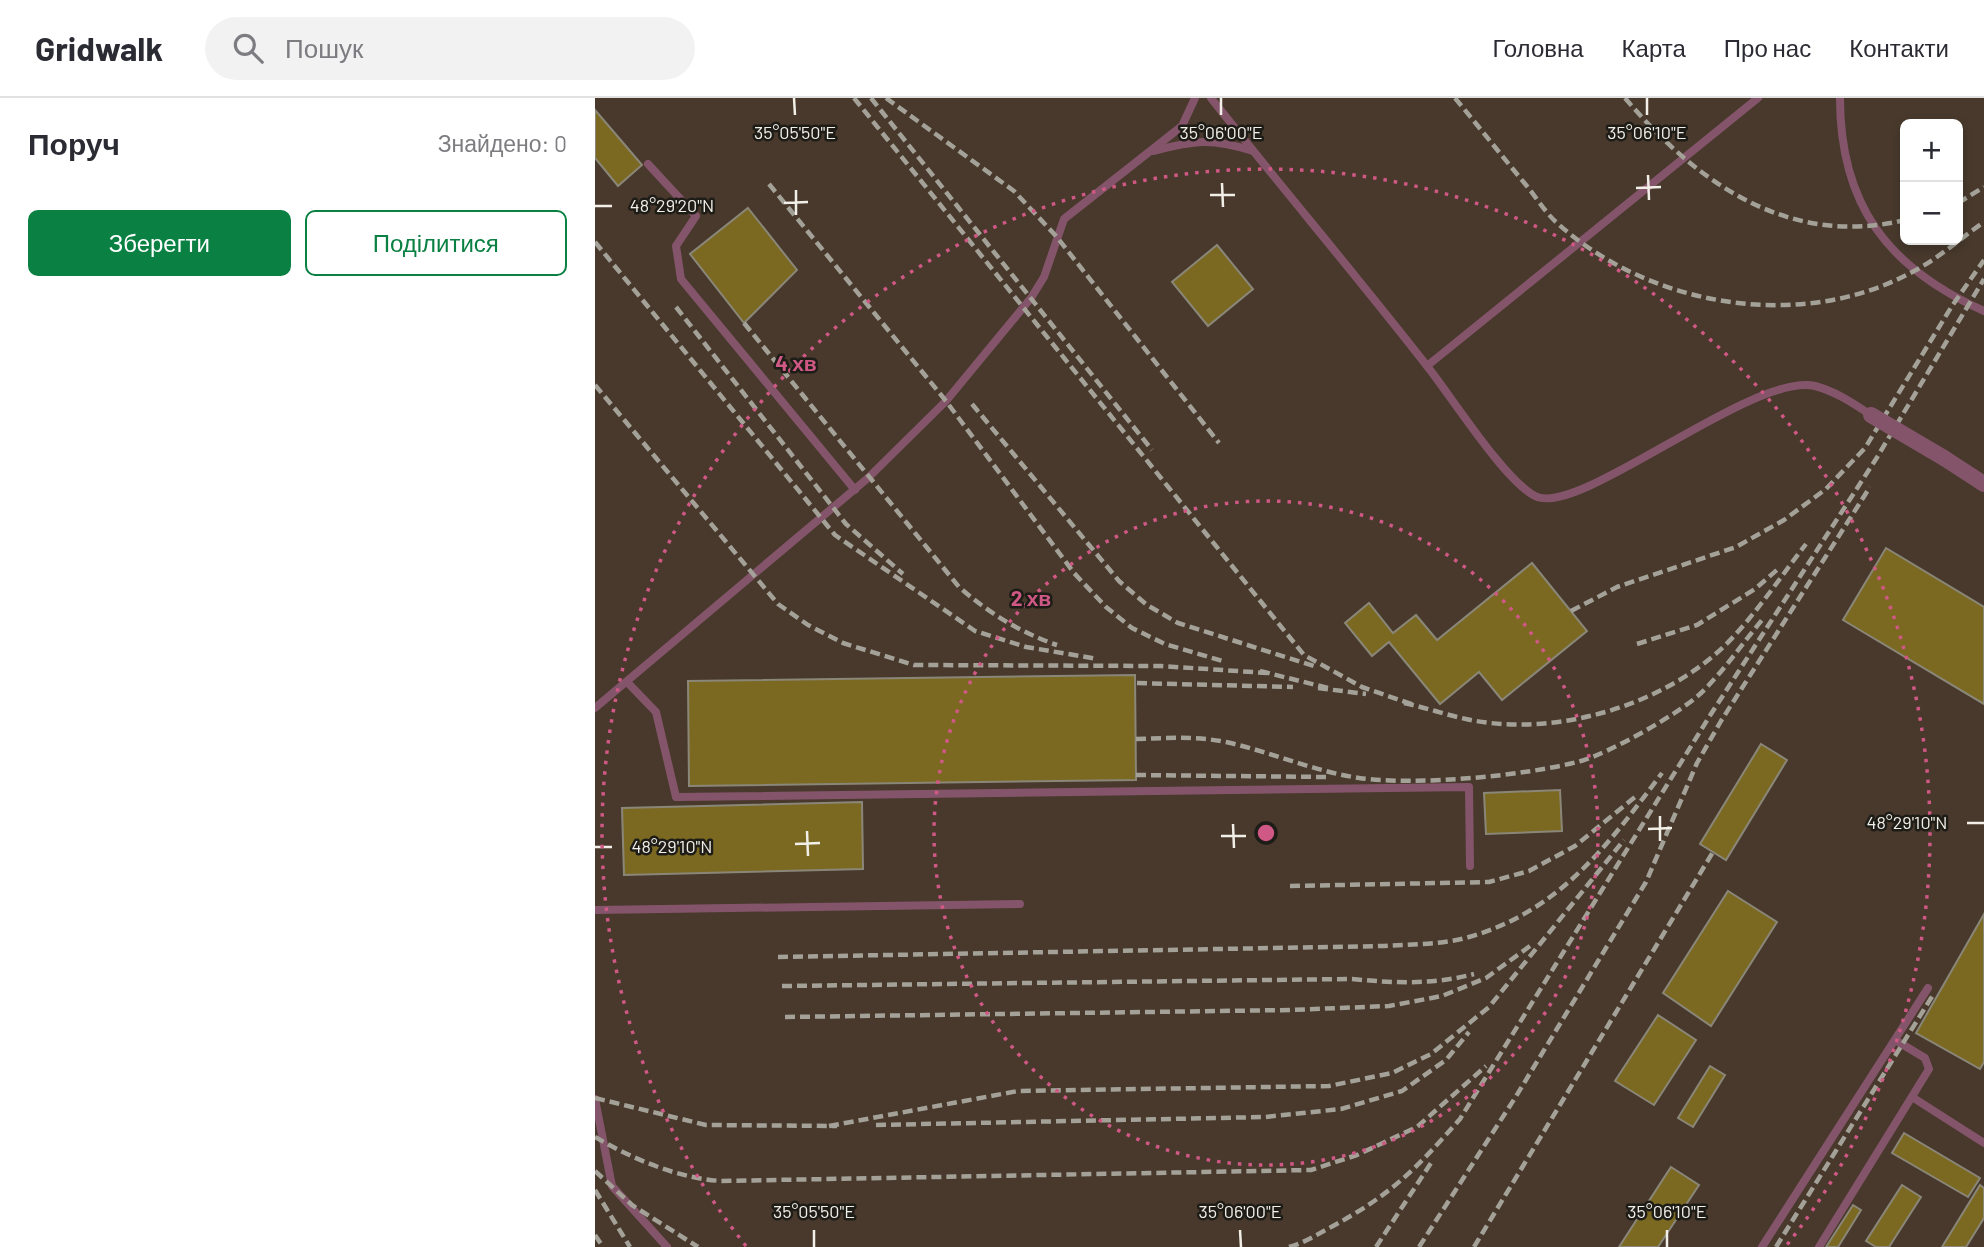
<!DOCTYPE html>
<html lang="uk">
<head>
<meta charset="utf-8">
<style>
  body { margin:0; font-family:Barlow,sans-serif; background:#f2f2f3; color:#2b2b33 }
  .controls { position:absolute; right:21px; top:21px; display:grid; overflow:hidden; border-radius:10px; box-shadow:0 4px 10px #0003 }
  .controls button { width:63px; height:63px; display:grid; place-items:center; padding:0; border:0; border-bottom:2px solid #e1e1e2; background:#fff; color:#2b2b33; font:35px sans-serif }
  .list { margin:0; padding:0; list-style:none }
  h2 { display:flex; justify-content:space-between; align-items:center; height:91px; margin:0; padding:0 28px; font-size:30px }
  h2 small { font-size:23px; font-weight:400; color:#7c7c81 }
  .actions { display:flex; gap:14px; padding:21px 28px }
  .actions a { flex:1; padding:16px 0; border:2px solid #0b8043; border-radius:10px; text-align:center; font-size:24px; color:#0b8043 }
  .actions .main { background:#0b8043; color:#fff }
  .icon { flex:none; width:38px; height:38px; fill:none; stroke:currentColor; stroke-width:2; stroke-linecap:round; stroke-linejoin:round }
  .map { position:relative; flex:none; width:1389px; height:1149px; overflow:hidden }
  header { display:flex; align-items:center; gap:42px; box-sizing:border-box; height:98px; padding:0 35px; background:#fff; border-bottom:2px solid #e1e1e2 }
  header strong { font-size:33px }
  nav { display:flex; gap:38px; margin-inline-start:auto; font-size:24px }
  .search { width:490px; height:63px; background:#f2f2f3; display:flex; align-items:center; gap:18px; box-sizing:border-box; padding:0 24px; border-radius:38px; color:#7c7c81; font-size:26px }
  main { display:flex }
  aside { flex:1; background:#fff }
  .map>svg:first-child { display:block }
  .industrial { fill:#48392c; fill-rule:evenodd }
  .building { fill:#7b6922; stroke:#8a8678; stroke-width:2 }
  .lines { fill:none; stroke-linecap:round; stroke-linejoin:round }
  .lane { stroke:#84556a; stroke-width:8 }
  .street { stroke:#84556a; stroke-width:16 }
  .rail { stroke:#a4a298; stroke-width:4.5; stroke-dasharray:10 5; stroke-linecap:butt }
  .street-bridge { stroke:#84556a; stroke-width:16 }
  .ticks { fill:none; stroke:#f1efe7; stroke-width:2.5 }
  .ring { fill:none; stroke:#d05885; stroke-width:3.5; stroke-dasharray:3.5 7 }
  .ticks-label { font-size:18px; text-anchor:middle; fill:#f1efe7; stroke:#1e1c17; stroke-width:5; stroke-linejoin:round; paint-order:stroke }
  .centre { fill:#d05885; stroke:#1e1c17; stroke-width:3.5 }
  .ring-label { font-size:21px; text-anchor:middle; font-weight:bold; fill:#d05885; stroke:#1e1c17; stroke-width:5; stroke-linejoin:round; paint-order:stroke }
</style>
</head>
<body>
<header>
<strong>Gridwalk</strong>
<div class="search"><svg class="icon" aria-label="search" viewBox="0 0 24 24"><circle cx="10" cy="10" r="6"/><path d="M15 15l6 6"/></svg>Пошук</div>
<nav><a>Головна</a><a>Карта</a><a>Про нас</a><a>Контакти</a></nav>
</header>
<main>
<aside>
<h2>Поруч<small>Знайдено: 0</small></h2>
<ul class="list">
</ul>
<div class="actions"><a class="main">Зберегти</a><a>Поділитися</a></div>
</aside>
<div class="map">
<svg width="1389" height="1149" viewBox="0 0 1389 1149">
  <rect width="100%" height="100%" fill="#383528"/>
  <path class="industrial" d="M 0,0 L 1389,0 L 1389,1149 L 0,1149 ZM 1310,26 L 1363,26 L 1363,142 L 1310,142 Z"/>
  <g class="building">
    <path d="M 0,12 L 47,67 L 23,88 L 0,60 Z"/>
    <path d="M 153,110 L 202,172 L 149,225 L 95,156 Z"/>
    <path d="M 622,147 L 658,191 L 613,228 L 577,184 Z"/>
    <path d="M 1291,450 L 1389,509 L 1389,606 L 1248,522 Z"/>
    <path d="M 937,465 L 992,533 L 907,602 L 884,574 L 845,606 L 794,544 L 777,558 L 750,525 L 774,505 L 798,535 L 821,517 L 842,542 Z"/>
    <path d="M 540,577 L 541,682 L 94,688 L 93,583 Z"/>
    <path d="M 1166,646 L 1192,662 L 1131,762 L 1105,746 Z"/>
    <path d="M 965,692 L 967,733 L 891,736 L 889,695 Z"/>
    <path d="M 267,704 L 268,771 L 29,777 L 27,710 Z"/>
    <path d="M 1133,793 L 1182,824 L 1116,928 L 1068,895 Z"/>
    <path d="M 1389,816 L 1389,964 L 1385,971 L 1321,935 Z"/>
    <path d="M 1063,917 L 1101,942 L 1059,1007 L 1020,983 Z"/>
    <path d="M 1115,968 L 1130,977 L 1098,1029 L 1083,1020 Z"/>
    <path d="M 1309,1035 L 1385,1080 L 1373,1099 L 1297,1055 Z"/>
    <path d="M 1076,1069 L 1104,1087 L 1063,1149 L 1024,1149 Z"/>
    <path d="M 1307,1087 L 1326,1099 L 1294,1149 L 1281,1149 L 1271,1143 Z"/>
    <path d="M 1385,1087 L 1389,1090 L 1389,1120 L 1371,1149 L 1347,1149 Z"/>
    <path d="M 1258,1107 L 1266,1112 L 1243,1149 L 1231,1149 Z"/>
  </g>
  <g class="lines">
    <g class="lane">
      <path d="M 616,0 C 687,90 761,177 832,268 C 856,298 909,382 940,398 C 983,421 1156,274 1220,288 C 1240,293 1259,306 1276,317"/>
      <path d="M 1245,0 C 1245,107 1293,170 1389,213"/>
      <path d="M 559,53 C 600,42 617,40 658,53"/>
      <path d="M 53,66 L 101,118 L 81,148 L 86,181 L 260,392"/>
      <path d="M 832,268 L 1163,0"/>
      <path d="M 33,585 L 61,614 L 81,699 L 874,689 L 875,768"/>
      <path d="M 0,610 L 273,380 L 351,303 L 436,200 L 449,179 L 469,121 L 587,28 L 600,0"/>
      <path d="M 0,812 L 425,806"/>
      <path d="M 1317,999 L 1389,1045"/>
      <path d="M 0,1001 L 17,1088 L 72,1149"/>
      <path d="M 1167,1149 L 1333,890"/>
      <path d="M 1224,1149 L 1334,971 L 1330,960 L 1300,942"/>
    </g>
    <path class="street" d="M 1349,360 L 1389,386"/>
    <g class="rail">
      <path d="M 259,0 L 709,557 L 767,589 L 819,607"/>
      <path d="M 276,0 L 557,352"/>
      <path d="M 291,0 L 419,93 L 461,138 L 624,345"/>
      <path d="M 860,0 C 884,29 907,58 931,87 C 941,99 950,114 961,124 C 1054,209 1207,235 1319,173 C 1344,160 1366,140 1389,124"/>
      <path d="M 1030,0 C 1102,85 1194,150 1310,122"/>
      <path d="M 174,86 L 351,303 L 479,475 L 511,509 L 537,530 L 570,546 L 631,564"/>
      <path d="M 1363,105 L 1389,89"/>
      <path d="M 0,144 L 240,437 L 380,533 L 431,549 L 503,561"/>
      <path d="M 81,209 L 251,426 L 308,476"/>
      <path d="M 149,225 L 364,489 C 394,515 424,534 462,547"/>
      <path d="M 0,287 L 183,506 L 213,527 L 248,545 L 319,567 L 566,568 L 672,575"/>
      <path d="M 377,306 L 524,483 L 552,507 L 583,525 L 719,568"/>
      <path d="M 976,513 L 1022,489 L 1141,449 L 1189,422 L 1231,391 L 1270,350 L 1357,208 L 1389,162"/>
      <path d="M 1042,546 L 1102,527 L 1160,491 L 1183,471"/>
      <path d="M 665,573 L 733,590"/>
      <path d="M 542,585 L 698,589"/>
      <path d="M 723,590 L 771,596"/>
      <path d="M 809,605 C 833,610 857,619 881,623 C 969,638 1079,604 1139,538 C 1165,510 1187,477 1211,446"/>
      <path d="M 541,641 C 571,640 601,638 631,644 C 676,654 718,673 764,680 C 821,688 930,678 986,663 C 1014,655 1084,616 1106,595 C 1128,574 1147,546 1167,522"/>
      <path d="M 541,677 L 731,679"/>
      <path d="M 695,788 L 894,784 L 934,773 L 980,748 L 1040,699"/>
      <path d="M 183,859 L 789,848 C 817,846 847,847 874,839 C 965,813 1013,747 1067,675"/>
      <path d="M 187,888 L 757,881 C 799,885 838,887 879,876"/>
      <path d="M 190,919 L 696,912 L 794,908 L 847,898 L 891,880 L 935,848"/>
      <path d="M 0,1000 L 111,1027 L 242,1028"/>
      <path d="M 281,1027 L 670,1019 L 746,1011 L 807,993 L 851,962 L 874,934"/>
      <path d="M 234,1028 L 423,993 L 734,988 L 797,975 L 836,956 L 894,909 L 1029,742"/>
      <path d="M 0,1039 C 38,1061 82,1080 126,1083 L 716,1072 L 762,1057 L 822,1029 L 891,968"/>
      <path d="M 0,1073 L 37,1107 L 103,1149"/>
      <path d="M 0,1092 L 35,1149"/>
      <path d="M 0,1137 L 8,1149"/>
      <path d="M 694,1149 C 709,1145 723,1136 738,1128 C 797,1096 821,1071 865,1021 L 1116,616 L 1281,361 L 1389,181"/>
      <path d="M 781,1149 L 836,1065"/>
      <path d="M 824,1149 L 920,1000 L 1051,784 L 1102,665 L 1126,623 L 1275,389"/>
      <path d="M 879,1149 L 1118,754"/>
      <path d="M 1181,1149 L 1338,897"/>
    </g>
    <path class="street-bridge" d="M 1276,317 L 1349,360"/>
  </g>
  <path class="ticks" d="M 199,0 L 200,17M 626,0 L 626,17M 1052,0 L 1052,17M 1053,77 L 1054,102M 627,85 L 628,109M 1041,90 L 1066,89M 201,92 L 201,117M 615,97 L 640,97M 189,105 L 213,104M 0,108 L 17,108M 1065,718 L 1065,743M 1372,725 L 1389,725M 638,726 L 639,750M 1053,731 L 1077,730M 212,733 L 213,758M 626,738 L 651,738M 200,746 L 225,745M 0,749 L 17,749M 219,1132 L 219,1149M 645,1132 L 646,1149M 1072,1132 L 1072,1149"/>
  <g class="ring">
    <circle cx="671" cy="735" r="332"/>
    <path d="M151 1148A664 664 0 1 1 1191 1148"/>
  </g>
  <g class="ticks-label">
    <text x="200" y="41">35°05'50"E</text>
    <text x="626" y="41">35°06'00"E</text>
    <text x="1052" y="41">35°06'10"E</text>
    <text x="77" y="114">48°29'20"N</text>
    <text x="1312" y="731">48°29'10"N</text>
    <text x="77" y="755">48°29'10"N</text>
    <text x="219" y="1120">35°05'50"E</text>
    <text x="645" y="1120">35°06'00"E</text>
    <text x="1072" y="1120">35°06'10"E</text>
  </g>
  <circle cx="671" cy="735" r="10" class="centre"/>
  <g class="ring-label">
    <text x="201" y="273">4 хв</text>
    <text x="436" y="508">2 хв</text>
  </g>
</svg>
<div class="controls">
<button>+</button>
<button>−</button>
</div>
</div>
</main>
</body>
</html>
